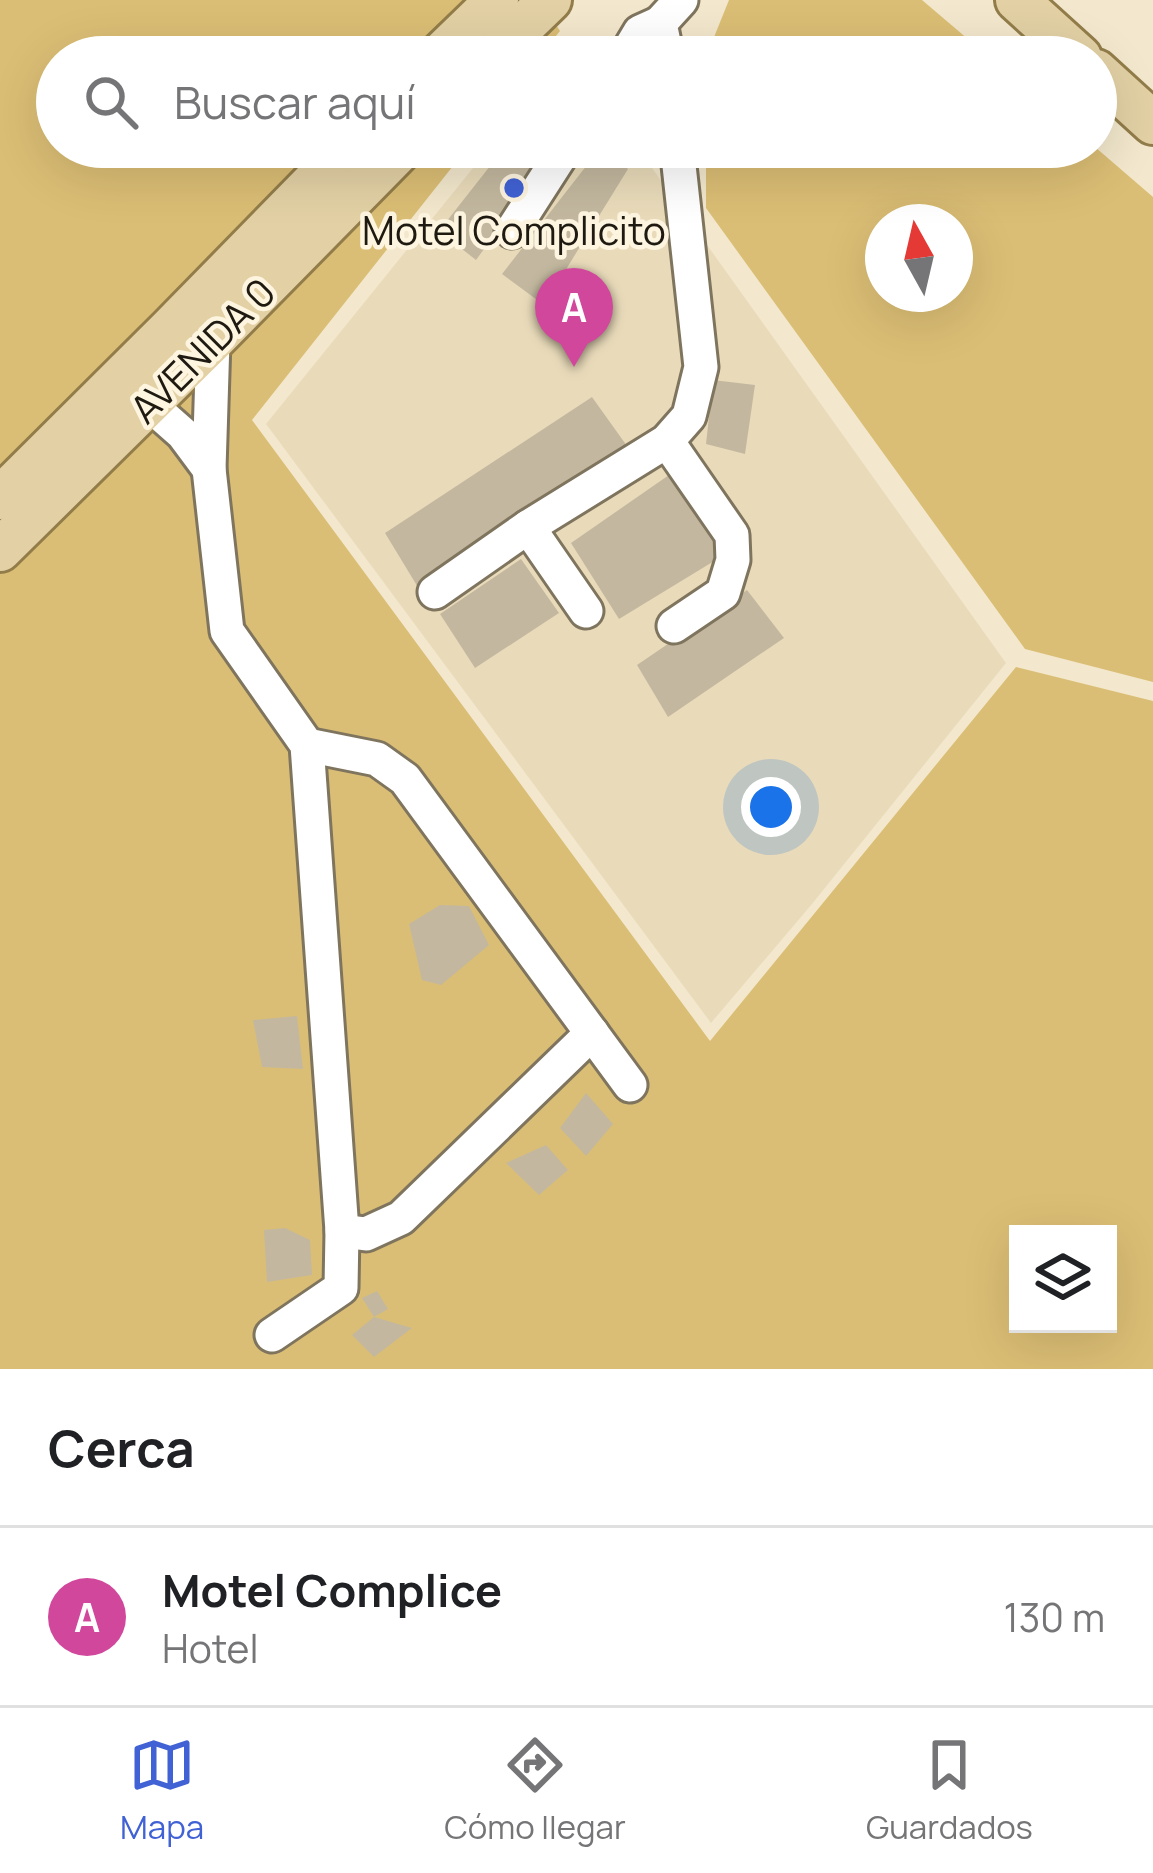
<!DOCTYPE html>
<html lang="es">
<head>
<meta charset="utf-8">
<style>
  body { margin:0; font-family:Manrope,sans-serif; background:#f6f6f6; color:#202124 }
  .controls { position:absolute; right:36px; bottom:36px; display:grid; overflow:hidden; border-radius:0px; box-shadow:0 12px 48px #0002 }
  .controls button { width:108px; height:108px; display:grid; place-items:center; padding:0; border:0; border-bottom:3px solid #e0e0e0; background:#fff; color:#202124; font:60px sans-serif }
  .compass { position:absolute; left:865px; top:204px; width:108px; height:108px; border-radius:50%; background:#fff; box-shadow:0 12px 48px #0002; rotate:352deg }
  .you { position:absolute; left:771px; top:807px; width:42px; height:42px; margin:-30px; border:9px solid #fff; border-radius:50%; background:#1a73e8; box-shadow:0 0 0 18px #1a73e833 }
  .badge { display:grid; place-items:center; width:78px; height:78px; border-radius:50%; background:#4162d4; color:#fff; font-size:39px; font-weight:700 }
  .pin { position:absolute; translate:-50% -99px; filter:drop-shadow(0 3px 6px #0008) }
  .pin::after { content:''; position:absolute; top:63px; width:42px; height:36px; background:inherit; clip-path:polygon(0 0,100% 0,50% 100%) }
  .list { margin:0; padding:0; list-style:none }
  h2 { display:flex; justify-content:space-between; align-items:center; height:156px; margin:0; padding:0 48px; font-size:51px }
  h2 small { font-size:39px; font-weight:400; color:#757577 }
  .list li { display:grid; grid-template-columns:78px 1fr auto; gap:36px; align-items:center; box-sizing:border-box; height:180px; padding:0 48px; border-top:3px solid #e0e0e0 }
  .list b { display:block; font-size:45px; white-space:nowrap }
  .list p { margin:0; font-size:39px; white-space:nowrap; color:#757577 }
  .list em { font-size:39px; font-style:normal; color:#757577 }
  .icon { flex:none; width:66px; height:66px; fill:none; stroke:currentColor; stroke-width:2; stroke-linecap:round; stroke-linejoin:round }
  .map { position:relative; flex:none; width:1153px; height:1369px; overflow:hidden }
  .search { position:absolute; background:#fff; box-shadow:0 12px 48px #0002; left:36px; right:36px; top:36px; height:132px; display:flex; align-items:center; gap:30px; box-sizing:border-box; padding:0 42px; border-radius:66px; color:#757577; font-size:45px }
  .sheet { height:336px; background:#fff }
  nav { display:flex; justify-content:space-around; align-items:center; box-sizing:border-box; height:168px; border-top:3px solid #e0e0e0; background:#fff; font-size:33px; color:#757577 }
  nav a { display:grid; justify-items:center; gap:6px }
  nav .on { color:#4162d4 }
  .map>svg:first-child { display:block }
  .built { fill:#e9dbba }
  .green { fill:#dbbe75; fill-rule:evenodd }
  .building { fill:#c3b89f }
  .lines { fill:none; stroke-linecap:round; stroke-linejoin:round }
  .minor-casing { stroke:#7f755e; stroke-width:39 }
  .major-casing { stroke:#927d4a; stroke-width:48 }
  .minor { stroke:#fff; stroke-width:33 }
  .major { stroke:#e3d1a5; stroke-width:42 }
  .poi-dot { fill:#4162d4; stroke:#fef5e0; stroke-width:4.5 }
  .labels { text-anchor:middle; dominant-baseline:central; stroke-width:9; stroke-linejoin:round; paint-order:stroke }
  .poi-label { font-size:39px; fill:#1e1a11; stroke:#fef5e0 }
  .street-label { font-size:39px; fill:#1e1a11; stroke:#fef5e0 }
</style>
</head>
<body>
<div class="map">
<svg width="1153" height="1369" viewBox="0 0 1153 1369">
  <rect width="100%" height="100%" fill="#f3e8cd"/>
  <path class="built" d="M 490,147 L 637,147 L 1006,663 L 812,904 L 711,1023 L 266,424 Z"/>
  <g class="green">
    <path d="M 0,0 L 540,0 L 560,31 L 539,57 L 57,57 L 57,147 L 468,147 L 252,420 L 710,1041 L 1016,667 L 1153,701 L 1153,1369 L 0,1369 ZM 1018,1234 L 1108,1234 L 1108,1324 L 1018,1324 Z"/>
    <path d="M 729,0 L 922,0 L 989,57 L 706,57 Z"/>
    <path d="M 706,147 L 1095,147 L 1153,197 L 1153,682 L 1025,649 L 706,208 ZM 955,222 L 955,294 L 883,294 L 883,222 Z"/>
  </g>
  <g class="building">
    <path d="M 505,147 L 559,147 L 476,260 L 439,231 Z"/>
    <path d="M 601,147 L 628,169 L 544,305 L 502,274 Z"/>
    <path d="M 713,380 L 755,385 L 745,454 L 706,444 Z"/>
    <path d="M 592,397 L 627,446 L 419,589 L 385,533 Z"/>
    <path d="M 669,475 L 724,555 L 619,619 L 571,543 Z"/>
    <path d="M 521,559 L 559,613 L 475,668 L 440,614 Z"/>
    <path d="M 747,590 L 784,638 L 668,717 L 637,665 Z"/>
    <path d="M 440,905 L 469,906 L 489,945 L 441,985 L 422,980 L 409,924 Z"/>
    <path d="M 297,1016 L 303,1069 L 262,1067 L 253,1020 Z"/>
    <path d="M 586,1093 L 613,1124 L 586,1156 L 560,1128 Z"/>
    <path d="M 546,1145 L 568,1170 L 539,1195 L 506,1163 Z"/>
    <path d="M 285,1228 L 310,1240 L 312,1275 L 267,1282 L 264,1230 Z"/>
    <path d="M 377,1291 L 388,1309 L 374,1317 L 362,1298 Z"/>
    <path d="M 374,1317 L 412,1328 L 374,1357 L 352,1335 Z"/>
  </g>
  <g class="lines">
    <g class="minor-casing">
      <g id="minor">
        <path d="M 625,57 L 640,32 L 660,23"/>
        <path d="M 667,57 L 660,23 L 681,0"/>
        <path d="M 512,231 L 566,147"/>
        <path d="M 213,340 L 209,469 L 227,631 L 307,745 L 342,1231 L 341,1288 L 272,1335"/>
        <path d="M 149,404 L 183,434 L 209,469"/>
        <path d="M 667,441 L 732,535 L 733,560 L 723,593 L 674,626"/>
        <path d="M 528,527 L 586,611"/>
        <path d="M 435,592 L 528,527 L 667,441 L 689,416 L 701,367 L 677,147"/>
        <path d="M 307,745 L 377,759 L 405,779 L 630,1085"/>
        <path d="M 342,1231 L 366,1234 L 401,1218 L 592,1033"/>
      </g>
    </g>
    <g class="major-casing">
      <g id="major">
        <path d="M 1017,0 L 1080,57"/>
        <path d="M 438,57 L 497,0"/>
        <path d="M 491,57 L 550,0"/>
        <path d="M 1096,71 L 1153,123"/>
        <path d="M 0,498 L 171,328 L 348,147"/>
        <path d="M 0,550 L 213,340 L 403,147"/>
      </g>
    </g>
    <use href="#minor" class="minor"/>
    <use href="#major" class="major"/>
  </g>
  <circle class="poi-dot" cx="514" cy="188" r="12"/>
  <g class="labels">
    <g class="poi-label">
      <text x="514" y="230">Motel Complicito</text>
    </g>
    <g class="street-label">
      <text transform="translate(202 350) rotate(-45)">AVENIDA 0</text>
    </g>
  </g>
</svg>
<div class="controls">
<button><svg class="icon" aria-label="layers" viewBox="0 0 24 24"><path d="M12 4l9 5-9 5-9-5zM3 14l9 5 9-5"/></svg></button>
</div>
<svg class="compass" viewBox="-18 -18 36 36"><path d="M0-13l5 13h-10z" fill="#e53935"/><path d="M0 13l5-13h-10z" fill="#757577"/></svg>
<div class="you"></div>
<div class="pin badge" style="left:574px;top:367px;background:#d1479c">A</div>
<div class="search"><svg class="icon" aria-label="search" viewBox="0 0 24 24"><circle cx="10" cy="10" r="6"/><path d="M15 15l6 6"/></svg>Buscar aquí</div>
</div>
<section class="sheet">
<h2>Cerca<small></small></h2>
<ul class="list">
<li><span class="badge" style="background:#d1479c">A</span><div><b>Motel Complice</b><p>Hotel</p></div><em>130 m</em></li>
</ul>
</section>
<nav>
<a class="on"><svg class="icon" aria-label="map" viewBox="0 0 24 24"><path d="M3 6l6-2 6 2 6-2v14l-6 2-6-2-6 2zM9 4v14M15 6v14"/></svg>Mapa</a>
<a><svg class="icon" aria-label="directions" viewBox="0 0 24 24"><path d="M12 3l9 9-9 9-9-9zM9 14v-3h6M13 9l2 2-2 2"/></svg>Cómo llegar</a>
<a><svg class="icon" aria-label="saved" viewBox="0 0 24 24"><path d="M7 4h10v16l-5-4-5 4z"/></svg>Guardados</a>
</nav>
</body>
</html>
